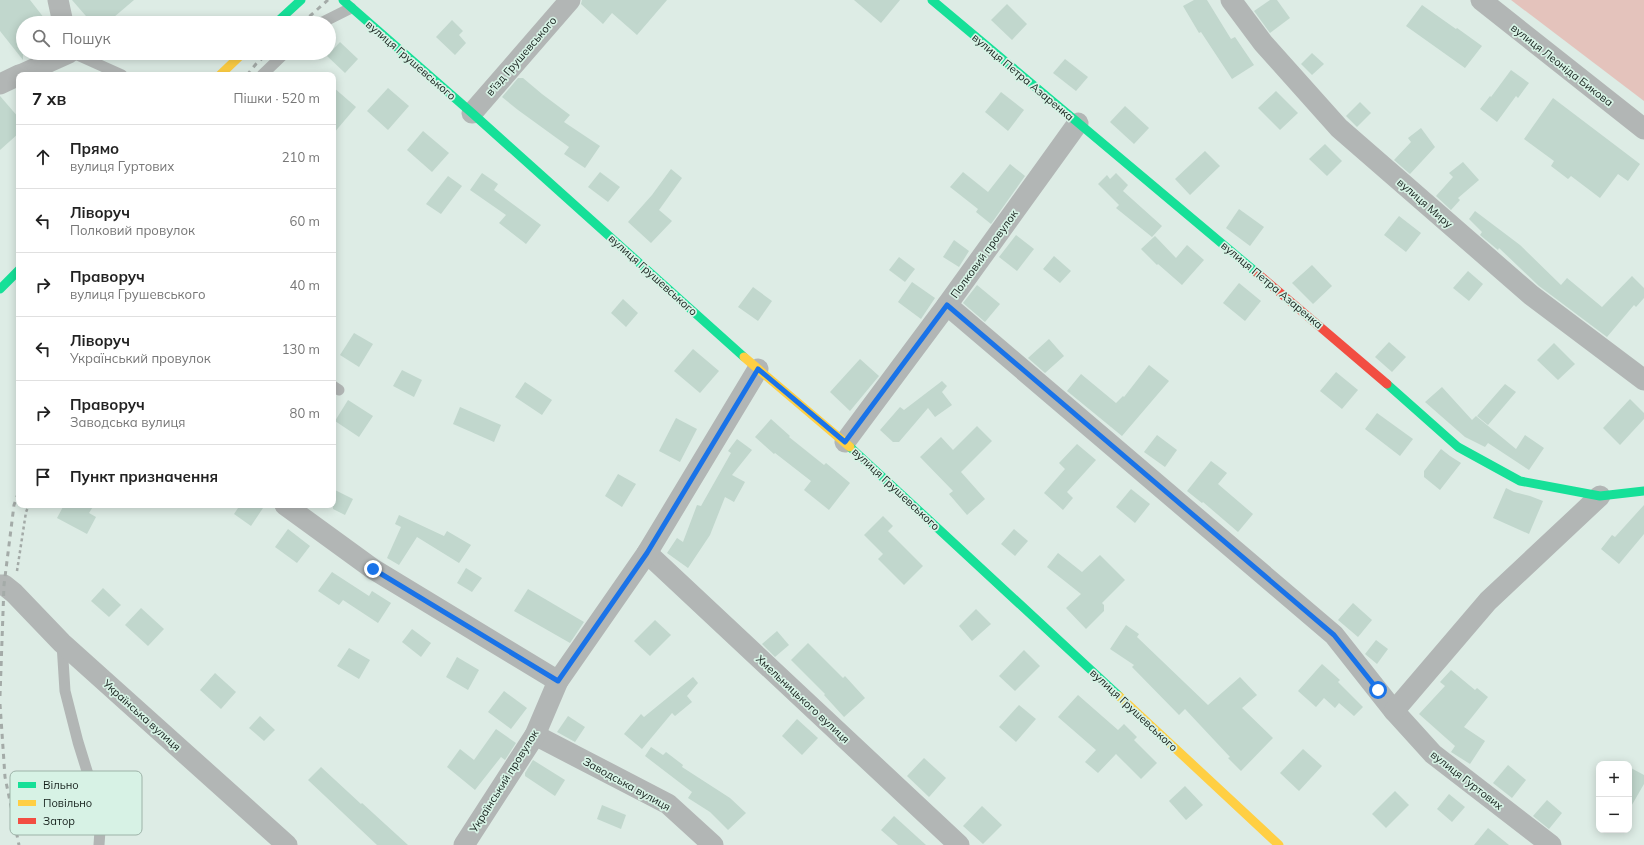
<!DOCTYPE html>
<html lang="uk">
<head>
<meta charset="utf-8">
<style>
  body { margin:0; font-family:Mulish,sans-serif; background:#f2f2f2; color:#222 }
  .controls { position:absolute; right:12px; bottom:12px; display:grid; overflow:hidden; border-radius:8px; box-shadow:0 2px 10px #0003 }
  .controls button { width:36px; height:36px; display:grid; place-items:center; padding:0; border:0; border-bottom:1px solid #e0e0e0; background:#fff; color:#222; font:20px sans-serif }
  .stop { position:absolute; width:12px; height:12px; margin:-9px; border:3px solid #1a73e8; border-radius:50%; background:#fff }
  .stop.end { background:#1a73e8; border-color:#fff; box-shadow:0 1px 4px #0008 }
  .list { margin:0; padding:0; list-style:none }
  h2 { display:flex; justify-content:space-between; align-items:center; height:52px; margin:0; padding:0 16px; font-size:17px }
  h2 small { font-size:13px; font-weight:400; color:#767676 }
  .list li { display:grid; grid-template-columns:26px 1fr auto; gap:12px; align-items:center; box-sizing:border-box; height:64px; padding:0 16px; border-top:1px solid #e0e0e0 }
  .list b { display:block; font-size:15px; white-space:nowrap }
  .list p { margin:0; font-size:13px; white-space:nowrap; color:#767676 }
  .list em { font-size:13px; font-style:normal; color:#767676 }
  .icon { flex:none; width:22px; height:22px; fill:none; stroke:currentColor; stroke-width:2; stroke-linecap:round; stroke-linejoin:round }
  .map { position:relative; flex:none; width:1644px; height:845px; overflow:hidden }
  .search { position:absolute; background:#fff; box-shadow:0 2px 10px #0003; left:16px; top:16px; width:320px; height:44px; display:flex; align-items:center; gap:10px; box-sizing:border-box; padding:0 14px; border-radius:22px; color:#767676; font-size:15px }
  .panel { position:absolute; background:#fff; box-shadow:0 2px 10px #0003; left:16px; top:72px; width:320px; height:436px; border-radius:8px }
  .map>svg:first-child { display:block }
  .green { fill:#e4c3bc }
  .building { fill:#c1d7cd }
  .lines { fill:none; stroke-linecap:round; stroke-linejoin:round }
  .path { stroke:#a3aaa7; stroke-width:2.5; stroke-dasharray:3 3; stroke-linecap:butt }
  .lane { stroke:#b2b6b5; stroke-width:11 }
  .street { stroke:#b2b6b5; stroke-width:21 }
  .fast { stroke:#16e098; stroke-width:9 }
  .slow { stroke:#ffcf43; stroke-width:9 }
  .jam { stroke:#f24e42; stroke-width:9 }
  .rail { stroke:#a4aba8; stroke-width:3; stroke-dasharray:5 5; stroke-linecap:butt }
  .route { stroke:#1a73e8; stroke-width:5 }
  .labels { text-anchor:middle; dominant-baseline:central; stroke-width:3.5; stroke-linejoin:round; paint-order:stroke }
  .street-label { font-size:11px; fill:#151f1b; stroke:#d7f2e5 }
  .key { fill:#d7f2e5; stroke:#9db3a8; stroke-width:1 }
  .key-label { font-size:11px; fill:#151f1b }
</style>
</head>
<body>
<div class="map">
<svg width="1644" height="845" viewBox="0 0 1644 845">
  <rect width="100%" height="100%" fill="#ddece5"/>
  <path class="green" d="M 1511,0 L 1644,0 L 1644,101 Z"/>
  <g class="building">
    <path d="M 0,0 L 30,0 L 48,23 L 23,23 L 23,60 L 0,31 Z"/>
    <path d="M 72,0 L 134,0 L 107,23 L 92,23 Z"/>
    <path d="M 582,0 L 667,0 L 637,35 L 612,13 L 603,24 L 581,4 Z"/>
    <path d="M 854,0 L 900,0 L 881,23 Z"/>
    <path d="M 1194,0 L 1207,0 L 1231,39 L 1235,37 L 1254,65 L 1232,79 L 1201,32 L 1199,33 L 1183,6 Z"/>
    <path d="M 1270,0 L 1277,0 L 1290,18 L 1270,33 L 1254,11 Z"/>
    <path d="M 1007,4 L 1027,24 L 1012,40 L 991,20 Z"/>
    <path d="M 1422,5 L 1456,29 L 1457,28 L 1482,46 L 1465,68 L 1406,26 Z"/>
    <path d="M 452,20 L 463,31 L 459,35 L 466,43 L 455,55 L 436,37 Z"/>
    <path d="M 340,42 L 358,59 L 345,73 L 327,56 Z"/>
    <path d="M 1312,53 L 1324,64 L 1312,75 L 1301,64 Z"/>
    <path d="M 1065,59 L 1088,77 L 1076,91 L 1053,73 Z"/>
    <path d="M 1511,70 L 1529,83 L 1518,98 L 1516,96 L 1497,122 L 1480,109 L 1490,96 L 1491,97 Z"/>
    <path d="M 518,78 L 523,78 L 542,94 L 570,115 L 564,122 L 600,146 L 585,168 L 564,154 L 569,147 L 518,110 L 502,97 Z"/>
    <path d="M 333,87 L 356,107 L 333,134 Z"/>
    <path d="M 388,88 L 409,106 L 388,130 L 367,111 Z"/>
    <path d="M 1276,91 L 1298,113 L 1280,130 L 1258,108 Z"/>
    <path d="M 1001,92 L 1024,110 L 1008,131 L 985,112 Z"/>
    <path d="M 0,96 L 19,118 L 19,133 L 0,150 Z"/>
    <path d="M 1553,98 L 1640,164 L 1628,181 L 1618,174 L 1600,198 L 1571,176 L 1568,179 L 1551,166 L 1554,161 L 1524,139 Z"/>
    <path d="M 1360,102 L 1371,113 L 1357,127 L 1346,116 Z"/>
    <path d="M 1125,106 L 1149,128 L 1134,144 L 1110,122 Z"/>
    <path d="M 1421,128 L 1435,147 L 1410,174 L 1394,160 L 1411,142 L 1408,138 Z"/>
    <path d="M 423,131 L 449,153 L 432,172 L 407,150 Z"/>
    <path d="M 1325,144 L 1342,161 L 1327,176 L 1309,159 Z"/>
    <path d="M 1205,151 L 1220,166 L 1190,195 L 1175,179 Z"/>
    <path d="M 1463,162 L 1479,180 L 1458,198 L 1460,200 L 1451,210 L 1436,196 L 1453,177 L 1449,173 Z"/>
    <path d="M 1010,164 L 1025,176 L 991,224 L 976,212 L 978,209 L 950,187 L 963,172 L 988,192 Z"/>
    <path d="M 671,169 L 682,178 L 659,210 L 672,221 L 651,243 L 628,222 L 652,195 Z"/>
    <path d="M 600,172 L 620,187 L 608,202 L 588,187 Z"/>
    <path d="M 482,173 L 498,184 L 494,190 L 541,225 L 526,244 L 499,223 L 506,215 L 470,190 Z"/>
    <path d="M 1116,173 L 1128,185 L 1123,191 L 1162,226 L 1152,237 L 1116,208 L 1119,205 L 1098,184 L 1107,175 L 1110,179 Z"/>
    <path d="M 448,176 L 462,186 L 441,214 L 426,204 Z"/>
    <path d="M 1239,209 L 1264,227 L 1250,246 L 1226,228 Z"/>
    <path d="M 1475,211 L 1520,245 L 1561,285 L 1567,278 L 1602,307 L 1632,276 L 1644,288 L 1644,298 L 1636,307 L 1634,305 L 1607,337 L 1539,286 L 1499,248 L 1498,250 L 1480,235 L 1482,232 L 1469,219 Z"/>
    <path d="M 1399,216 L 1421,233 L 1406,252 L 1384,235 Z"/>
    <path d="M 1016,235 L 1034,249 L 1017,271 L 999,257 Z"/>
    <path d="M 1155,236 L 1176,258 L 1187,245 L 1204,260 L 1182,285 L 1158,264 L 1157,265 L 1141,249 Z"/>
    <path d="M 954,240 L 969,251 L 959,267 L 943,257 Z"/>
    <path d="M 1054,256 L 1071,271 L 1060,283 L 1043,269 Z"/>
    <path d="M 899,257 L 915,269 L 905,282 L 889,270 Z"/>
    <path d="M 1312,265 L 1332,286 L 1313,304 L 1292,283 Z"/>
    <path d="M 1468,271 L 1483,284 L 1469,301 L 1453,288 Z"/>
    <path d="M 912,282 L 935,298 L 921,319 L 898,302 Z"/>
    <path d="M 1239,283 L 1261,301 L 1245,321 L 1223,303 Z"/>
    <path d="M 977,285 L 1000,304 L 985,322 L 963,303 Z"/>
    <path d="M 753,287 L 772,301 L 758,321 L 738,307 Z"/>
    <path d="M 623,299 L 638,313 L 626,327 L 611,313 Z"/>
    <path d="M 354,333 L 373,344 L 359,367 L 340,355 Z"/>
    <path d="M 1049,339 L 1064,356 L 1045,373 L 1028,358 Z"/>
    <path d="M 1389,342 L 1406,357 L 1392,372 L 1375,357 Z"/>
    <path d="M 1554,343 L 1575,364 L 1558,380 L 1537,360 Z"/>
    <path d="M 693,349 L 719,371 L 700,393 L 674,371 Z"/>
    <path d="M 860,359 L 879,376 L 850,411 L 830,392 Z"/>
    <path d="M 1149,365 L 1169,381 L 1122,436 L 1067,391 L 1081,374 L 1116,403 L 1123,396 L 1124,397 Z"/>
    <path d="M 402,370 L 422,380 L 414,397 L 393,386 Z"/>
    <path d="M 1336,372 L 1358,390 L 1342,409 L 1320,391 Z"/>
    <path d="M 942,381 L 947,386 L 942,392 L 952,405 L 935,417 L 928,408 L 899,442 L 893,442 L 880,430 L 900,407 L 904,410 Z"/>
    <path d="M 525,382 L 552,400 L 542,415 L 515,397 Z"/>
    <path d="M 1505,384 L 1516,392 L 1488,425 L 1477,416 Z"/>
    <path d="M 1442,387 L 1472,420 L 1476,416 L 1516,449 L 1525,435 L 1544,448 L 1529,470 L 1488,443 L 1485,447 L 1465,437 L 1425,402 Z"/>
    <path d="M 1630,399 L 1644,413 L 1644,419 L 1620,445 L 1603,428 Z"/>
    <path d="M 348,400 L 373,416 L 359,437 L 335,421 Z"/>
    <path d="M 460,407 L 501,425 L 494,442 L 453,424 Z"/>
    <path d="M 1377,413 L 1413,439 L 1400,456 L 1365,429 Z"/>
    <path d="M 676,418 L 697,429 L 680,462 L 659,451 Z"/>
    <path d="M 771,419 L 790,436 L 789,437 L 824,465 L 826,463 L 850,483 L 829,510 L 804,490 L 811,481 L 775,453 L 774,454 L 755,437 Z"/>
    <path d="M 977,426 L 992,441 L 961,472 L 985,499 L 967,515 L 949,494 L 953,491 L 920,457 L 941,437 L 953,450 Z"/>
    <path d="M 1157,435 L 1177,450 L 1165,467 L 1144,452 Z"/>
    <path d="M 737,439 L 752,450 L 732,475 L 745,482 L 734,502 L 725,497 L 710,535 L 688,568 L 667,553 L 677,538 L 683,542 L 697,505 L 701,506 L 731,453 L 728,451 Z"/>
    <path d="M 1077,444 L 1096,460 L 1067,492 L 1073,498 L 1063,510 L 1044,493 L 1065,469 L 1059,463 Z"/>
    <path d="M 1441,449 L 1450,456 L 1461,463 L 1440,490 L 1424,477 L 1424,471 Z"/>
    <path d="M 1211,461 L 1227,473 L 1218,484 L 1253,514 L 1238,532 L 1203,502 L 1202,503 L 1187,491 Z"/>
    <path d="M 618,474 L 636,484 L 622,507 L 605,496 Z"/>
    <path d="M 1506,488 L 1514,492 L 1530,496 L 1543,501 L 1529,534 L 1493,518 Z"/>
    <path d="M 333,489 L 353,499 L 345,515 L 333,509 Z"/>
    <path d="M 1131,489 L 1150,504 L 1135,523 L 1116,507 Z"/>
    <path d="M 64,505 L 94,505 L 89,513 L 96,517 L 87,534 L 57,518 Z"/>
    <path d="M 240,505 L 265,505 L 251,526 L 234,514 Z"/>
    <path d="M 1644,505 L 1644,534 L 1619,564 L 1601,549 L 1612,535 L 1615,537 Z"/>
    <path d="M 399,515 L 444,536 L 447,531 L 471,545 L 459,563 L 417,537 L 399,565 L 387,558 L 401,527 L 395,524 Z"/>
    <path d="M 883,516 L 893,526 L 888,531 L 923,566 L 904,585 L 878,559 L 883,554 L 864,535 Z"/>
    <path d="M 288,529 L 310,546 L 297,563 L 275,547 Z"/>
    <path d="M 1014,529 L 1028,541 L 1015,556 L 1001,544 Z"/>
    <path d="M 1058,553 L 1082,572 L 1100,555 L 1125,580 L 1102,603 L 1104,605 L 1104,611 L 1086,629 L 1066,608 L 1081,594 L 1047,567 Z"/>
    <path d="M 466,568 L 482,578 L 472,592 L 457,583 Z"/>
    <path d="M 332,572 L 369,596 L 372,591 L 391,603 L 378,623 L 343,600 L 339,605 L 318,591 Z"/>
    <path d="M 103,588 L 121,605 L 109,617 L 91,601 Z"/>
    <path d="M 528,589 L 584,622 L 570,643 L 514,611 Z"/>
    <path d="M 1353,603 L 1372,620 L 1358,637 L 1338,620 Z"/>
    <path d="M 141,608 L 164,629 L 148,646 L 125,625 Z"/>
    <path d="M 976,609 L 991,624 L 972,641 L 959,626 Z"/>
    <path d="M 655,620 L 671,635 L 650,656 L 634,641 Z"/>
    <path d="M 1126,625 L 1139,634 L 1137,637 L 1208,705 L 1240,677 L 1257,695 L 1242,708 L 1273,738 L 1241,771 L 1228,758 L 1230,757 L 1185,709 L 1179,715 L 1132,667 L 1134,665 L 1110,649 Z"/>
    <path d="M 412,629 L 431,643 L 421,657 L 402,642 Z"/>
    <path d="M 777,631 L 789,645 L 775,657 L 762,644 Z"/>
    <path d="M 1376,640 L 1388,649 L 1377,664 L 1365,654 Z"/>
    <path d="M 808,643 L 843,678 L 845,676 L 865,698 L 844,717 L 824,695 L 825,694 L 791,660 Z"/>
    <path d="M 349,648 L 370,660 L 359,679 L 337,666 Z"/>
    <path d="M 1024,650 L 1040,666 L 1015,691 L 999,676 Z"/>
    <path d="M 457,657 L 479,670 L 468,690 L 446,677 Z"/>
    <path d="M 1322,664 L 1340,680 L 1338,682 L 1363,707 L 1354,716 L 1339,703 L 1335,708 L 1324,698 L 1316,707 L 1298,691 Z"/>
    <path d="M 1451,670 L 1475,690 L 1477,688 L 1488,697 L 1464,727 L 1485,741 L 1470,764 L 1451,752 L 1455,746 L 1419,714 L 1445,686 L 1440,682 Z"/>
    <path d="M 215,673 L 236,692 L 221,709 L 200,690 Z"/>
    <path d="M 693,677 L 698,683 L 687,696 L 692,702 L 675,716 L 672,713 L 642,749 L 624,734 L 641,714 L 644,717 Z"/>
    <path d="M 504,691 L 527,708 L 511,729 L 488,712 Z"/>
    <path d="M 1078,695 L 1118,730 L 1124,724 L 1137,737 L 1134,740 L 1157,763 L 1141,779 L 1116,754 L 1098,773 L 1085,762 L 1096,750 L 1058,717 Z"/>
    <path d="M 1019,705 L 1036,719 L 1016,742 L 999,727 Z"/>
    <path d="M 260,716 L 275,730 L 264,741 L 249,728 Z"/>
    <path d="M 568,716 L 585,727 L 575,742 L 557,732 Z"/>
    <path d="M 797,719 L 818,738 L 802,755 L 782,736 Z"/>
    <path d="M 496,729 L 516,743 L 505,760 L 501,757 L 475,790 L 447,767 L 460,749 L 474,760 Z"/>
    <path d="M 651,747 L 663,755 L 666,752 L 683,765 L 682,767 L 730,798 L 746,813 L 728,830 L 710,812 L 688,798 L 692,792 L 645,756 Z"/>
    <path d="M 1303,749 L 1322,766 L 1299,791 L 1280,773 Z"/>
    <path d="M 924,758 L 946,778 L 929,797 L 907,776 Z"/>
    <path d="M 533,760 L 565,780 L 555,796 L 525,776 L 525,773 Z"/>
    <path d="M 1508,765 L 1526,780 L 1512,798 L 1493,783 Z"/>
    <path d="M 321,767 L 361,804 L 362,803 L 408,845 L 377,845 L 308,780 Z"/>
    <path d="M 1629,767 L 1644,775 L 1644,784 L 1629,810 Z"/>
    <path d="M 1185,786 L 1203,805 L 1186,820 L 1169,801 Z"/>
    <path d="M 1395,791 L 1409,805 L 1386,828 L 1372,814 Z"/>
    <path d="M 1449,794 L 1465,807 L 1452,822 L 1437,809 Z"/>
    <path d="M 1547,800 L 1562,813 L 1549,829 L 1533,816 Z"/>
    <path d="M 602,805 L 626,815 L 621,829 L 597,819 Z"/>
    <path d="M 982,806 L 1002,825 L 983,844 L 963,826 Z"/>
    <path d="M 894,816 L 926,845 L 898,845 L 881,830 Z"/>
    <path d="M 1488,828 L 1509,845 L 1474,845 Z"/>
  </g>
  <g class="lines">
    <path class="path" d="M 17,571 L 26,512 L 29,505"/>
    <g class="lane">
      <path d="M 321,23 L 351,8"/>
      <path d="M 73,53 L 122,75"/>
      <path d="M 262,75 L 285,53"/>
      <path d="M 333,386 L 339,390"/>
      <path d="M 62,644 L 65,691 L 78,742 L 101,816 L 99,845"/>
    </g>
    <g class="street">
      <path d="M 58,0 L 63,23"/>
      <path d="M 1231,0 L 1263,43 L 1339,128 L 1531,295 L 1644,380"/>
      <path d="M 1481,0 L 1644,129"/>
      <path d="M 20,75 L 69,53"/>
      <path d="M 0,84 L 19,75"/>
      <path d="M 472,113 L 570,0"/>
      <path d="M 947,305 L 1334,635 L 1394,711 L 1433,754 L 1551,845"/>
      <path d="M 845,442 L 947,305 L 1078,123"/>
      <path d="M 285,505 L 373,569 L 558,681"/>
      <path d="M 647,553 L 959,845"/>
      <path d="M 0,585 L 4,585 L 14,593 L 62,643 L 287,845"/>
      <path d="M 1394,711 L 1488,601 L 1600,496"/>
      <path d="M 535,735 L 668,804 L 713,845"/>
      <path d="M 464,845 L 535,735 L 558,681 L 647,553 L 758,369"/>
    </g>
    <g class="fast">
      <path d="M 343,0 L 472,113 L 744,357"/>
      <path d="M 932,0 L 1257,273"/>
      <path d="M 276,23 L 301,0"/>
      <path d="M 0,289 L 19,270"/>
      <path d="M 1387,384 L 1458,447 L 1520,481 L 1600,496 L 1644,491"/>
      <path d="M 850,447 L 1119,696"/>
    </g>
    <g class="slow">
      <path d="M 220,75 L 243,53"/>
      <path d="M 744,357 L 850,447"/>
      <path d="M 1119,696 L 1279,845"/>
    </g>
    <path class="jam" d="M 1257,273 L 1387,384"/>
    <g class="rail">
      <path d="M 302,23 L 328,0"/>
      <path d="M 247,75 L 256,64 L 268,53"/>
      <path d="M 0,696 L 4,585 L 14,505 L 19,491"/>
      <path d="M 0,704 L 5,777 L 19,845"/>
    </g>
  </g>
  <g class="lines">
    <path class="route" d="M 373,569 L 558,681 L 647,553 L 758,369 L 845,442 L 947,305 L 1334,635 L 1378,690"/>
  </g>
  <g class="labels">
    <g class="street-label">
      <text transform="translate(521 56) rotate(-49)">в'їзд Грушевського</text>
      <text transform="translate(411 60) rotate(41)">вулиця Грушевського</text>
      <text transform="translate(1562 65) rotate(38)">вулиця Леоніда Бикова</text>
      <text transform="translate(1023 77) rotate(40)">вулиця Петра Азаренка</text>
      <text transform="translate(1425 203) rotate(41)">вулиця Миру</text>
      <text transform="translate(984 254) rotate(-54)">Полковий провулок</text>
      <text transform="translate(653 275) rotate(42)">вулиця Грушевського</text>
      <text transform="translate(1272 285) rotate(40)">вулиця Петра Азаренка</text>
      <text transform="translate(896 489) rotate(43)">вулиця Грушевського</text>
      <text transform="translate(803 699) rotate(43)">Хмельницького вулиця</text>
      <text transform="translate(1134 710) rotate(43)">вулиця Грушевського</text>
      <text transform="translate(142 715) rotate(42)">Українська вулиця</text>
      <text transform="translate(1467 780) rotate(38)">вулиця Гуртових</text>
      <text transform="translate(504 781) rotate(-58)">Український провулок</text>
      <text transform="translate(627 784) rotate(29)">Заводська вулиця</text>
    </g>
  </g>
  <rect x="10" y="771" width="132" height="64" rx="6" class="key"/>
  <rect x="18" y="782" width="18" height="6" fill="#16e098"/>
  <rect x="18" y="800" width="18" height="6" fill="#ffcf43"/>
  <rect x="18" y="818" width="18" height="6" fill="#f24e42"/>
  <g class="key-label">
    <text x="43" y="789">Вільно</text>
    <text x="43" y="807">Повільно</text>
    <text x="43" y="825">Затор</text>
  </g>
</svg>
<div class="controls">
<button>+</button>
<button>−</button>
</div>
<div class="stop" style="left:1378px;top:690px"></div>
<div class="stop end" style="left:373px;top:569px"></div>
<div class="search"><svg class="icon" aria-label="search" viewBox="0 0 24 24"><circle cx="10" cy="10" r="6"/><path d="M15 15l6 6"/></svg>Пошук</div>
<section class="panel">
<h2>7 хв<small>Пішки · 520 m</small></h2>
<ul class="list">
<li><svg class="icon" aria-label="ahead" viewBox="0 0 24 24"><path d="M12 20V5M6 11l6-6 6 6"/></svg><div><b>Прямо</b><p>вулиця Гуртових</p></div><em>210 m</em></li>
<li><svg class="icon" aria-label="left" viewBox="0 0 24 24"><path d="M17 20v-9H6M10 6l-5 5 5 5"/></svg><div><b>Ліворуч</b><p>Полковий провулок</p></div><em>60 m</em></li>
<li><svg class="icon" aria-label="right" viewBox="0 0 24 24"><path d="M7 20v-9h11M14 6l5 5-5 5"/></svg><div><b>Праворуч</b><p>вулиця Грушевського</p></div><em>40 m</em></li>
<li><svg class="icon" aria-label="left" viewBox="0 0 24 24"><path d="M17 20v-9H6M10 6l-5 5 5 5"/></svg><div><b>Ліворуч</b><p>Український провулок</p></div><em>130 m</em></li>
<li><svg class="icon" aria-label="right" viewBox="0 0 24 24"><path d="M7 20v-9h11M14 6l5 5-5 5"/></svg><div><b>Праворуч</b><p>Заводська вулиця</p></div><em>80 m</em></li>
<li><svg class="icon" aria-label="arrive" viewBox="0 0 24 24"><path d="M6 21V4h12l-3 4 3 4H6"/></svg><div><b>Пункт призначення</b></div></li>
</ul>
</section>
</div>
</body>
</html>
